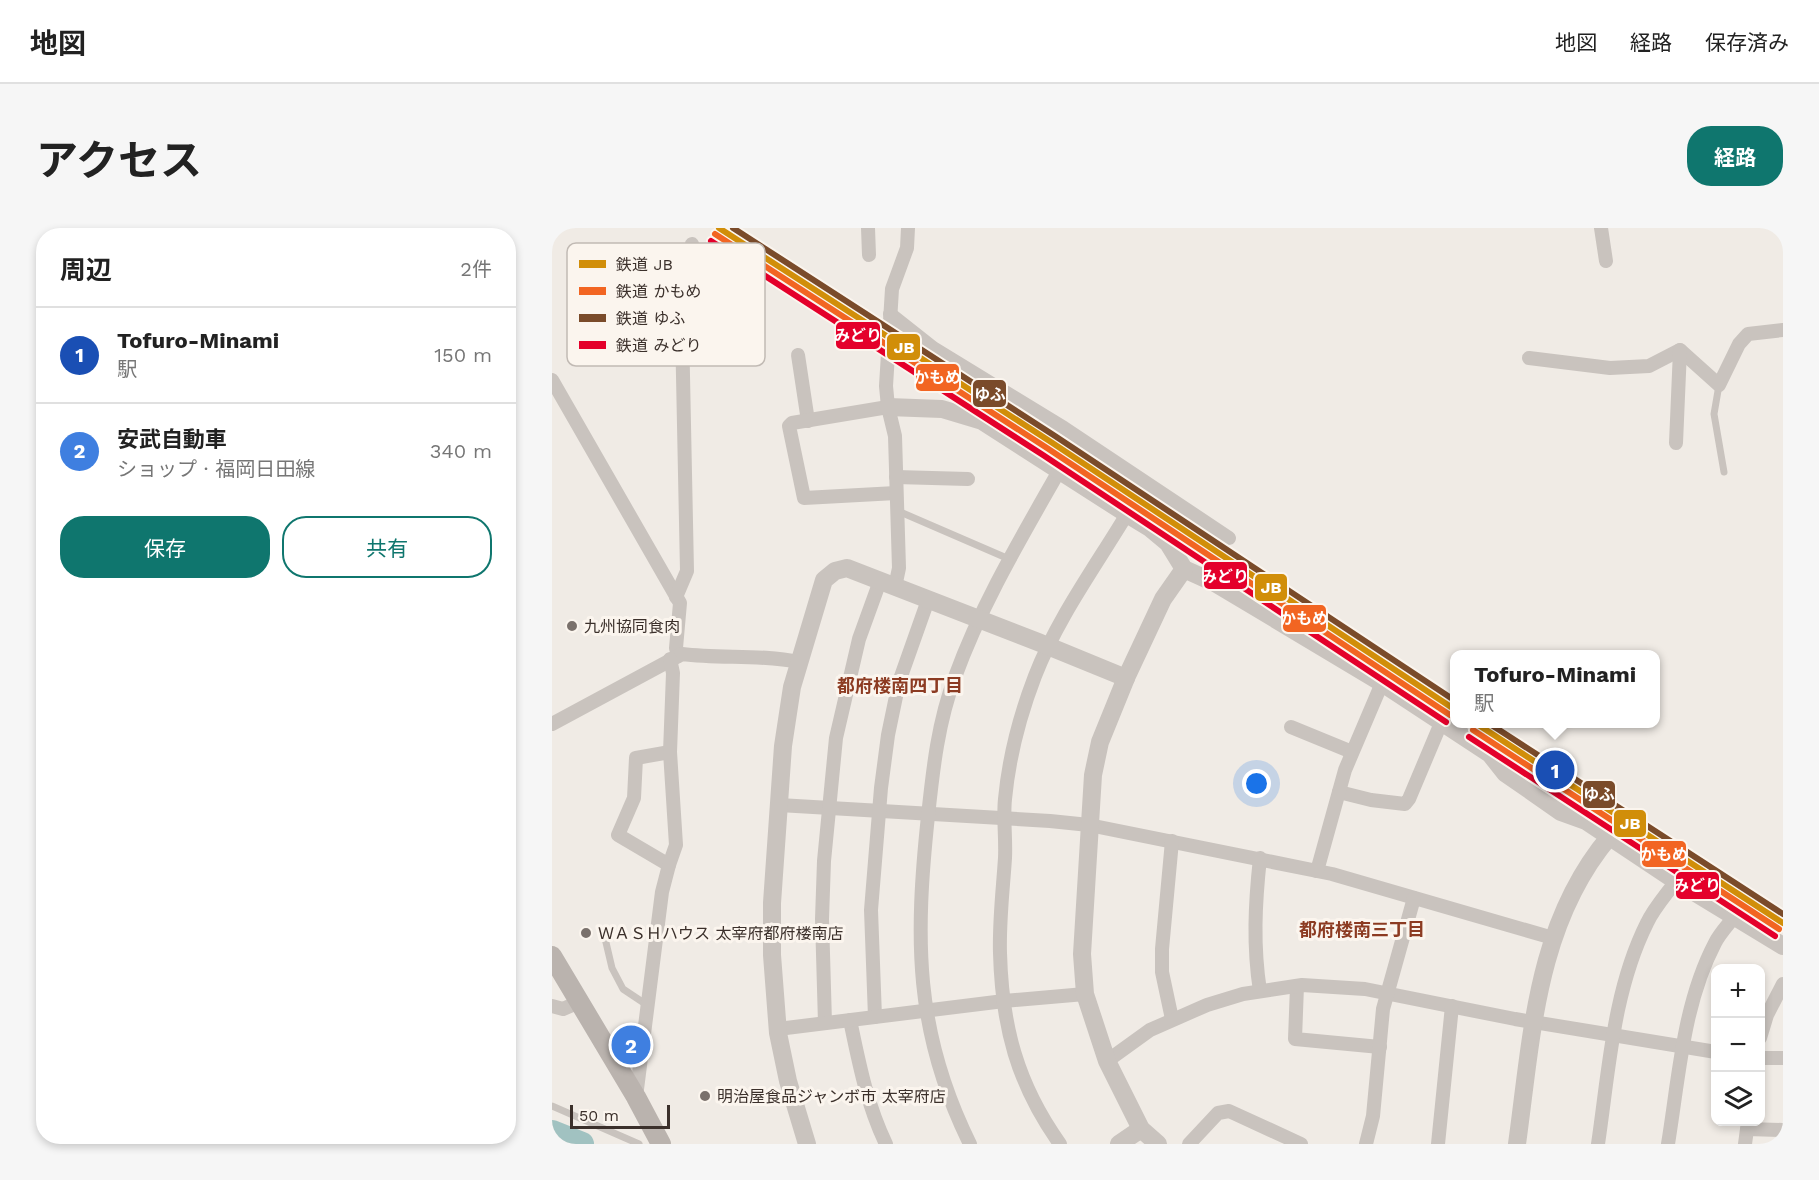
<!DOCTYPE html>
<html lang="ja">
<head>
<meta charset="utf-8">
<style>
  body { margin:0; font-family:"Work Sans","Noto Sans JP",sans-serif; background:#f6f6f6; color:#222 }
  .controls { position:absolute; right:18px; bottom:18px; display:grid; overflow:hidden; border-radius:12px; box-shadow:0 3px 9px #0003 }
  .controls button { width:54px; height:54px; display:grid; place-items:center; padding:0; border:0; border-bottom:2px solid #e0e0e0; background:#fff; color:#222; font:30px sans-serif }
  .scale { position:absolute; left:18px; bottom:15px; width:100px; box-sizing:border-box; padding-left:6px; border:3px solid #3b302b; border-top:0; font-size:16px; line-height:21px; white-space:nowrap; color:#3b302b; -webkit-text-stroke:4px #fbf5ee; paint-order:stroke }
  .you { position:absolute; left:705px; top:556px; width:21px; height:21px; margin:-15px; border:4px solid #fff; border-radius:50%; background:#1a73e8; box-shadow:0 0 0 9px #1a73e833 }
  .badge { display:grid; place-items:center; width:39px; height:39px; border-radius:50%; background:#0f766e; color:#fff; font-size:20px; font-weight:700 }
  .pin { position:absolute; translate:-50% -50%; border:3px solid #fff; box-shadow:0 2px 6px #0006 }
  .popup { position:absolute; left:898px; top:422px; width:210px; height:78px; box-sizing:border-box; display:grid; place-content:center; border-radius:12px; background:#fff; filter:drop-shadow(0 2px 4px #0005); font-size:20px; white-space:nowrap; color:#767676 }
  .popup b { font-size:22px; color:#222 }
  .popup::after { content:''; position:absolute; left:50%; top:100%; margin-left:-12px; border:12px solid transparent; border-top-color:#fff }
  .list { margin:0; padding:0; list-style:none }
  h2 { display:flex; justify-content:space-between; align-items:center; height:78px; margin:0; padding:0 24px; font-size:26px }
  h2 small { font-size:20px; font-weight:400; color:#767676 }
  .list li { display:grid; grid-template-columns:39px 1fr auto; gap:18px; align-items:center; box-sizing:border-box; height:96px; padding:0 24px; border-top:2px solid #e0e0e0 }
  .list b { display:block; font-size:22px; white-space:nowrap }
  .list p { margin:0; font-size:20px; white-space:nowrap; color:#767676 }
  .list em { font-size:20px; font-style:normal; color:#767676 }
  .actions { display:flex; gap:12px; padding:18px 24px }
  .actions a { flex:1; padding:14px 0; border:2px solid #0f766e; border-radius:24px; text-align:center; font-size:21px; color:#0f766e }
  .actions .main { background:#0f766e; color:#fff }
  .icon { flex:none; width:33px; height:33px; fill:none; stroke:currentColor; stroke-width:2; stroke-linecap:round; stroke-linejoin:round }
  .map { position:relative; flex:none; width:1231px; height:916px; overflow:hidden; border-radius:24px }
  header { display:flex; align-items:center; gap:36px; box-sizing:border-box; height:84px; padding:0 30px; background:#fff; border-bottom:2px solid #e0e0e0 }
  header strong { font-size:28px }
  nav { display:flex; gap:33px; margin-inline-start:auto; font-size:21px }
  .intro { display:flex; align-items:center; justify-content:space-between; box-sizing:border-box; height:144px; padding:0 36px }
  h1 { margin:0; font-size:42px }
  .button { padding:15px 27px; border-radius:24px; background:#0f766e; color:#fff; font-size:21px; font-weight:700 }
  main { display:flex; gap:36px; padding:0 36px }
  aside { flex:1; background:#fff; border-radius:24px; box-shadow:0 3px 9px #0003 }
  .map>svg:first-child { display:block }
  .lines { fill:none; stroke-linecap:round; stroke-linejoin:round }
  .river { stroke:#a1c2c1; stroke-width:24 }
  .service { stroke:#c9c3be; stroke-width:7 }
  .minor { stroke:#c9c3be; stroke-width:14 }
  .tertiary { stroke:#c9c3be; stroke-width:18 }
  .secondary { stroke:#bab3ae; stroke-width:20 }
  .rail-1-casing { stroke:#fbf5ee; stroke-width:10 }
  .rail-2-casing { stroke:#fbf5ee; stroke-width:10 }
  .rail-3-casing { stroke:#fbf5ee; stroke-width:10 }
  .rail-4-casing { stroke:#fbf5ee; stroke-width:10 }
  .rail-1 { stroke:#d18e09; stroke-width:6 }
  .rail-2 { stroke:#f26522; stroke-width:6 }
  .rail-3 { stroke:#7a4b2a; stroke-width:6 }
  .rail-4 { stroke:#e4002b; stroke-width:6 }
  .poi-dot { fill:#7a716c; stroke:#fbf5ee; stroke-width:2 }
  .labels { text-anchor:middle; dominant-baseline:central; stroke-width:6; stroke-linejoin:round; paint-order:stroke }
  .poi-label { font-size:16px; fill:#3b302b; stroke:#fbf5ee; text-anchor:start }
  .neighbourhood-label { font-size:18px; font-weight:bold; fill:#8c3b22; stroke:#fbf5ee }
  .key { fill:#fbf5ee; stroke:#c1bab4; stroke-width:1.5 }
  .key-label { font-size:16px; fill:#3b302b }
  .line-badge { stroke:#fbf5ee; stroke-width:2 }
  .badge-label { font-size:16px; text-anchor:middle; font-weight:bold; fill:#fff }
</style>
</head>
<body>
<header>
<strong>地図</strong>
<nav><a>地図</a><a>経路</a><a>保存済み</a></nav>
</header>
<div class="intro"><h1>アクセス</h1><a class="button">経路</a></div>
<main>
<aside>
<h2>周辺<small>2件</small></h2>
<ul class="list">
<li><span class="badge" style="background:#1a4fb4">1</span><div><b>Tofuro-Minami</b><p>駅</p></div><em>150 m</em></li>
<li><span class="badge" style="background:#3f7fe0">2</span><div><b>安武自動車</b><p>ショップ · 福岡日田線</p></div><em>340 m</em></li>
</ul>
<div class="actions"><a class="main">保存</a><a>共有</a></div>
</aside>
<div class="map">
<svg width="1231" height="916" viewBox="0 0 1231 916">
  <rect width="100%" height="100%" fill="#f0ebe5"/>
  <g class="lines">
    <path class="river" d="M 0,904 L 30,916"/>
    <g class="service">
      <path d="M 1167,157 L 1162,186 L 1172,244"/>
      <path d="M 346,283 L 457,331"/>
      <path d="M 52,706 L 60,740 L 71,761 L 95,777"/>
      <path d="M 0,878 L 87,916"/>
    </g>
    <g class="minor">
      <path d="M 316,0 L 317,27"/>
      <path d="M 1049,0 L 1054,33"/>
      <path d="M 338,86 L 381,120 L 512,200 L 677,310"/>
      <path d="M 246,127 L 256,193"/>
      <path d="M 977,130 L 1058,140 L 1097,138 L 1128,122 L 1167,157 L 1187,116 L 1196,106 L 1231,102"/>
      <path d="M 0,152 L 128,375 L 124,420 L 126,428"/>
      <path d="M 336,179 L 240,195 L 237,198 L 252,270 L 344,265"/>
      <path d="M 1124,215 L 1128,122"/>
      <path d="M 344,249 L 416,251"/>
      <path d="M 343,359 L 347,340 L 343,208 L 336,179 L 334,158 L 340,61 L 355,20 L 356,0"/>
      <path d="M 124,369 L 135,343 L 130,99 L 140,16"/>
      <path d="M 0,496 L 130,426 C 169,431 208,426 247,434"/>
      <path d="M 739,499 L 800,524"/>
      <path d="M 787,564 L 819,572 L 853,576 L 857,571 L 889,495"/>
      <path d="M 227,577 L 498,593 L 537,597 L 780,646 L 1001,710"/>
      <path d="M 620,613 L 610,721 L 610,744 L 620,791"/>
      <path d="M 117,637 L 66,607 L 82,570 L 84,530 L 118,524"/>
      <path d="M 765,643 L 793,542 L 830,455"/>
      <path d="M 745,758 L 743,811 L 828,819"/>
      <path d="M 708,763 C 701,718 703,676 708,630"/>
      <path d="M 0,778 L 11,781 L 27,774"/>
      <path d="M 323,789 L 319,682 L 329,560 L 336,507 L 347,454 L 376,372"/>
      <path d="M 298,792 C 307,835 315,877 334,916"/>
      <path d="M 273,795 L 270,691 L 272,633 L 284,510 L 307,411 L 328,353"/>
      <path d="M 226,801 L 452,773 L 533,766"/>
      <path d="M 1208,810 L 1215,787 L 1231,756"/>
      <path d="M 1208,830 L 1231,830"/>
      <path d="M 555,833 L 598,802 L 655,777 L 691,766 L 750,757 L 813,761 L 963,791 L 1164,824"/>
      <path d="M 84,869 L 110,664 L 117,637 L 124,617 L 118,524 L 121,445 L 118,431"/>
      <path d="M 1195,901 L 1231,902"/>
      <path d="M 418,916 C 362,803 363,710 376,588 C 381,541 386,494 403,449 C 429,377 469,310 507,243"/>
      <path d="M 508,916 C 465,856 450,798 448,725 C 447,693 451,661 453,630 C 454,610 451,590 453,571 C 457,529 468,487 483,448 C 505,391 543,339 575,286"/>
      <path d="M 637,916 L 666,885 L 677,883 L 749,916"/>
      <path d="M 814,916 L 821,888 L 831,781 L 862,670"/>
      <path d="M 886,916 L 900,778"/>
      <path d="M 1046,916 C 1057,842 1061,763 1095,695 C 1102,680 1114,667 1124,653"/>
      <path d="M 1116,916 C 1127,849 1131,776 1163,715 C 1168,705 1176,697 1182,689"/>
      <path d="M 1193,916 L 1196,894"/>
    </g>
    <g class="tertiary">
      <path d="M 336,179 L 390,181 L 430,193 L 575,286 L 598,300 L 616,315 L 632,341 L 663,355 L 830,455 L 938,526 L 953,545 L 1009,584 L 1034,593 L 1124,653 L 1231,718"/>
      <path d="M 255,916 L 236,853 L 226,805 L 220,727 L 220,675 L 231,518 L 240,459 L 272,352 L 283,343 L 295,340 L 486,414 L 574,450"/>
      <path d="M 567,916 L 589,901"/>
      <path d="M 606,916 L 589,901 L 555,833 L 533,766 L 530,726 L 541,547 L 548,514 L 574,450 L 611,371 L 632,341"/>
      <path d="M 965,916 C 980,808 984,695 1058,608"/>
    </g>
    <path class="secondary" d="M 0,728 L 84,869 L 109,916"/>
    <g class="rail-1-casing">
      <g id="rail-1">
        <path d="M 167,0 L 499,214 L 902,481"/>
        <path d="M 925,496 L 1231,695"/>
      </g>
    </g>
    <g class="rail-2-casing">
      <g id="rail-2">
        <path d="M 163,6 L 495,220 L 898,487"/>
        <path d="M 921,502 L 1227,701"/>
      </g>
    </g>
    <g class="rail-3-casing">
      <g id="rail-3">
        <path d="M 181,0 L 503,208 L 902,472"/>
        <path d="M 938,496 L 1231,686"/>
      </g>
    </g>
    <g class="rail-4-casing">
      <g id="rail-4">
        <path d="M 159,13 L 491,227 L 894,494"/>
        <path d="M 917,509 L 1223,708"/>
      </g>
    </g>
    <use href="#rail-1" class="rail-1"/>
    <use href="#rail-2" class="rail-2"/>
    <use href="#rail-3" class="rail-3"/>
    <use href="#rail-4" class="rail-4"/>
  </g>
  <g class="poi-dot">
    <circle cx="20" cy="398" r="6"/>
    <circle cx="34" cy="705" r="6"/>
    <circle cx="153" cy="868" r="6"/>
  </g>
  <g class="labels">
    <g class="poi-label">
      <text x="32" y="398">九州協同食肉</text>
      <text x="46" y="705">ＷＡＳＨハウス 太宰府都府楼南店</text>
      <text x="165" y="868">明治屋食品ジャンボ市 太宰府店</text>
    </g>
    <g class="neighbourhood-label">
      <text x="348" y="457">都府楼南四丁目</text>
      <text x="810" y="701">都府楼南三丁目</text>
    </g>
  </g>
  <rect x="15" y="15" width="198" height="123" rx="9" class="key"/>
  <rect x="27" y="32" width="27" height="8" fill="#d18e09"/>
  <rect x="27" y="59" width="27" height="8" fill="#f26522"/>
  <rect x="27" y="86" width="27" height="8" fill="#7a4b2a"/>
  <rect x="27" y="113" width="27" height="8" fill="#e4002b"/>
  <g class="key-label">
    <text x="64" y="42">鉄道 JB</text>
    <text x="64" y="69">鉄道 かもめ</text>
    <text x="64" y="96">鉄道 ゆふ</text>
    <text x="64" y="123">鉄道 みどり</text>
  </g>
  <g class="line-badge">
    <rect x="283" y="93" width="46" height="29" rx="6" fill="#e4002b"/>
    <rect x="334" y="105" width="35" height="28" rx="6" fill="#d18e09"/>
    <rect x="363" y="135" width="45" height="29" rx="6" fill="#f26522"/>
    <rect x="420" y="151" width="35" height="29" rx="6" fill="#7a4b2a"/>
    <rect x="651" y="333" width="45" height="29" rx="6" fill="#e4002b"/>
    <rect x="702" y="345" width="34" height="29" rx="6" fill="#d18e09"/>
    <rect x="730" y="376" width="45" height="29" rx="6" fill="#f26522"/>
    <rect x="1030" y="552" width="34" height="29" rx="6" fill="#7a4b2a"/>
    <rect x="1061" y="581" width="34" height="29" rx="6" fill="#d18e09"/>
    <rect x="1089" y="612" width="46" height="28" rx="6" fill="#f26522"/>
    <rect x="1123" y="643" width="45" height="29" rx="6" fill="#e4002b"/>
  </g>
  <g class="badge-label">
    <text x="306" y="113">みどり</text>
    <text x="352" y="125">JB</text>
    <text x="385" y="155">かもめ</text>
    <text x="438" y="172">ゆふ</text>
    <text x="673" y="354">みどり</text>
    <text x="719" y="365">JB</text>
    <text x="752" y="396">かもめ</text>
    <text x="1047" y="572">ゆふ</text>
    <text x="1078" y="601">JB</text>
    <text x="1112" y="632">かもめ</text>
    <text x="1145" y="663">みどり</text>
  </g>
</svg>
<div class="controls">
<button>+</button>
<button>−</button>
<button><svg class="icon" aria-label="layers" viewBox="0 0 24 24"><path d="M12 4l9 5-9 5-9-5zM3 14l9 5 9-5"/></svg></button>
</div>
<div class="scale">50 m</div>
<div class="you"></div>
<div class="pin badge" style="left:1003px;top:542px;background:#1a4fb4">1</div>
<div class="popup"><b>Tofuro-Minami</b>駅</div>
<div class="pin badge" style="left:79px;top:817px;background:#3f7fe0">2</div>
</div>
</main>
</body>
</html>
